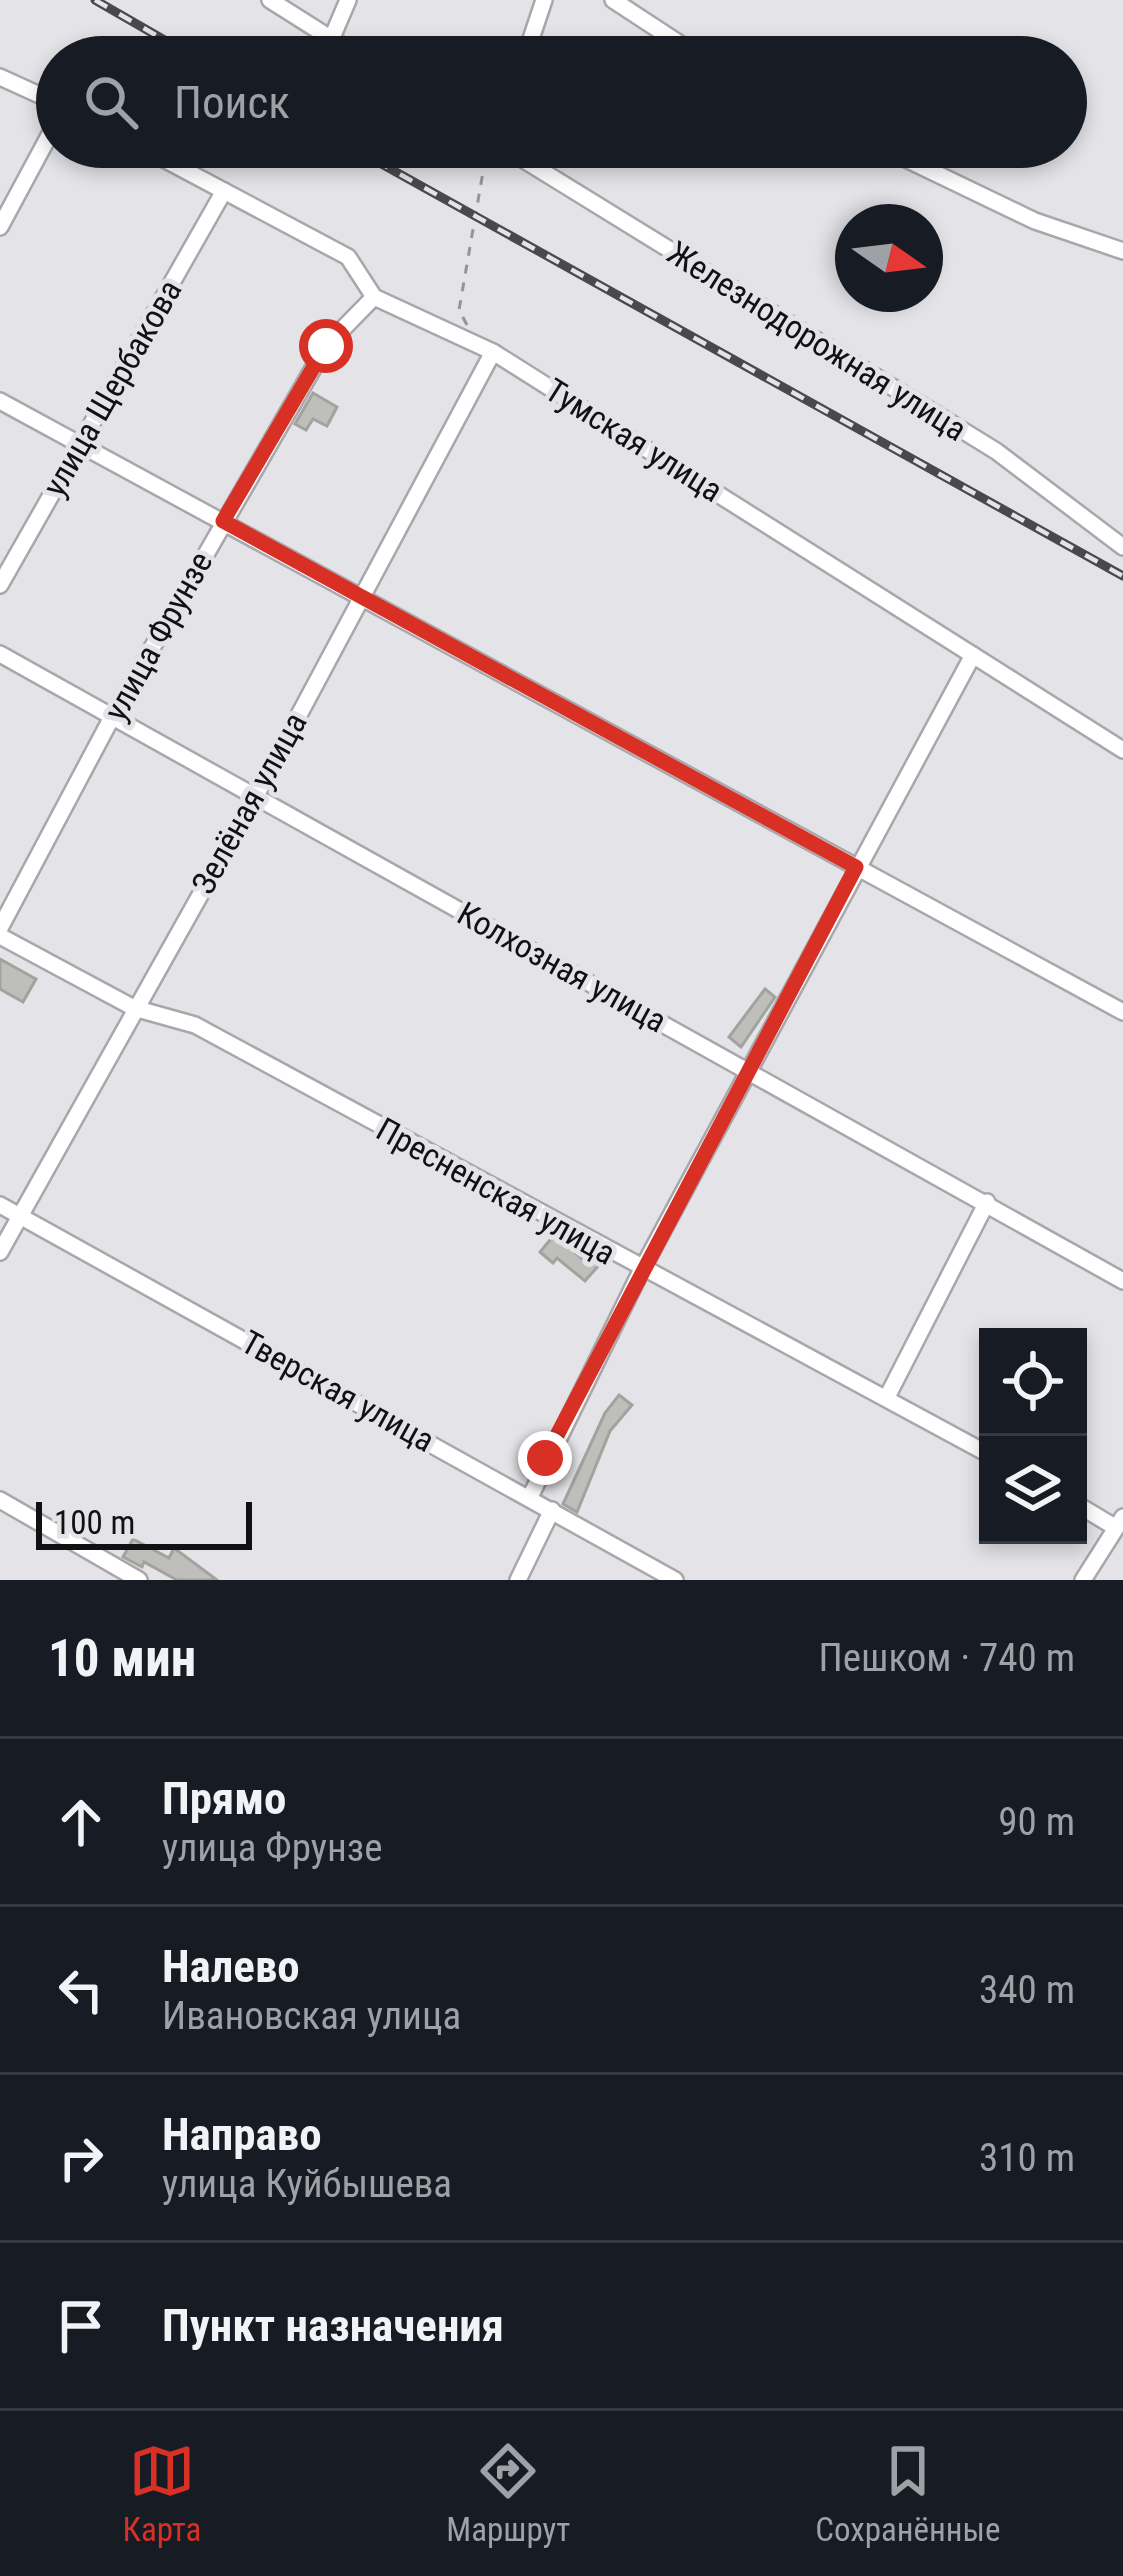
<!DOCTYPE html>
<html lang="ru">
<head>
<meta charset="utf-8">
<style>
  body { margin:0; font-family:"Roboto Condensed",sans-serif; background:#242831; color:#f1f3f6 }
  .controls { position:absolute; right:36px; bottom:36px; display:grid; overflow:hidden; border-radius:0px; box-shadow:0 6px 18px #0003 }
  .controls button { width:108px; height:108px; display:grid; place-items:center; padding:0; border:0; border-bottom:3px solid #363941; background:#171b24; color:#f1f3f6; font:60px sans-serif }
  .compass { position:absolute; left:835px; top:204px; width:108px; height:108px; border-radius:50%; background:#171b24; box-shadow:0 6px 18px #0003; rotate:104deg }
  .scale { position:absolute; left:36px; bottom:30px; width:216px; box-sizing:border-box; padding-left:12px; border:6px solid #111012; border-top:0; font-size:33px; line-height:42px; white-space:nowrap; color:#111012; -webkit-text-stroke:9px #e4e3e7; paint-order:stroke }
  .stop { position:absolute; width:36px; height:36px; margin:-27px; border:9px solid #d93025; border-radius:50%; background:#fff }
  .stop.end { background:#d93025; border-color:#fff; box-shadow:0 3px 12px #0008 }
  .list { margin:0; padding:0; list-style:none }
  h2 { display:flex; justify-content:space-between; align-items:center; height:156px; margin:0; padding:0 48px; font-size:51px }
  h2 small { font-size:39px; font-weight:400; color:#9ea1a6 }
  .list li { display:grid; grid-template-columns:78px 1fr auto; gap:36px; align-items:center; box-sizing:border-box; height:168px; padding:0 48px; border-top:3px solid #363941 }
  .list b { display:block; font-size:45px; white-space:nowrap }
  .list p { margin:0; font-size:39px; white-space:nowrap; color:#9ea1a6 }
  .list em { font-size:39px; font-style:normal; color:#9ea1a6 }
  .icon { flex:none; width:66px; height:66px; fill:none; stroke:currentColor; stroke-width:2; stroke-linecap:round; stroke-linejoin:round }
  .map { position:relative; flex:none; width:1123px; height:1580px; overflow:hidden }
  .search { position:absolute; background:#171b24; box-shadow:0 6px 18px #0003; left:36px; right:36px; top:36px; height:132px; display:flex; align-items:center; gap:30px; box-sizing:border-box; padding:0 42px; border-radius:66px; color:#9ea1a6; font-size:45px }
  .sheet { height:828px; background:#171b24 }
  nav { display:flex; justify-content:space-around; align-items:center; box-sizing:border-box; height:168px; border-top:3px solid #363941; background:#171b24; font-size:33px; color:#9ea1a6 }
  nav a { display:grid; justify-items:center; gap:6px }
  nav .on { color:#d93025 }
  .map>svg:first-child { display:block }
  .building { fill:#bebfbb; stroke:#a2a39f; stroke-width:3 }
  .lines { fill:none; stroke-linecap:round; stroke-linejoin:round }
  .minor-casing { stroke:#a8a7ab; stroke-width:20 }
  .path { stroke:#959497; stroke-width:3; stroke-dasharray:9 9; stroke-linecap:butt }
  .minor { stroke:#fff; stroke-width:15 }
  .rail-casing { stroke:#49484b; stroke-width:9 }
  .rail { stroke:#e4e3e7; stroke-width:4.5; stroke-dasharray:14; stroke-linecap:butt }
  .route { stroke:#d93025; stroke-width:15 }
  .labels { text-anchor:middle; dominant-baseline:central; stroke-width:10; stroke-linejoin:round; paint-order:stroke }
  .street-label { font-size:33px; fill:#111012; stroke:#e4e3e7 }
</style>
</head>
<body>
<div class="map">
<svg width="1123" height="1580" viewBox="0 0 1123 1580">
  <rect width="100%" height="100%" fill="#e4e3e7"/>
  <g class="building">
    <path d="M 313,393 L 337,407 L 327,426 L 313,419 L 306,430 L 295,424 Z"/>
    <path d="M 0,959 L 36,979 L 23,1002 L 0,989 Z"/>
    <path d="M 765,989 L 775,997 L 741,1047 L 729,1037 Z"/>
    <path d="M 554,1235 L 583,1259 L 587,1254 L 600,1264 L 585,1281 L 557,1258 L 553,1263 L 540,1252 Z"/>
    <path d="M 619,1395 L 632,1405 L 610,1431 L 577,1512 L 563,1504 L 605,1413 Z"/>
    <path d="M 133,1539 L 169,1558 L 174,1548 L 217,1580 L 177,1580 L 144,1562 L 142,1567 L 123,1557 Z"/>
  </g>
  <g class="lines">
    <g class="minor-casing">
      <g id="minor">
        <path d="M 270,0 L 360,57"/>
        <path d="M 613,0 L 700,57"/>
        <path d="M 331,40 L 348,0"/>
        <path d="M 525,57 L 544,0"/>
        <path d="M 0,77 L 57,103"/>
        <path d="M 141,147 L 348,257 L 374,297 L 493,352 L 1123,750"/>
        <path d="M 503,147 L 996,451 L 1123,547"/>
        <path d="M 881,147 L 1035,221 L 1123,251"/>
        <path d="M 0,227 L 57,121"/>
        <path d="M 0,401 L 1123,1012"/>
        <path d="M 0,585 L 224,191"/>
        <path d="M 0,654 L 1123,1281"/>
        <path d="M 0,928 L 111,719 L 326,346 L 374,297"/>
        <path d="M 0,936 L 134,1008 L 195,1025 L 988,1454"/>
        <path d="M 0,1205 L 675,1580"/>
        <path d="M 0,1252 L 254,799 L 493,352"/>
        <path d="M 887,1397 L 987,1202"/>
        <path d="M 530,1497 L 641,1271 L 973,655"/>
        <path d="M 0,1500 L 139,1580"/>
        <path d="M 1078,1505 L 1113,1526"/>
        <path d="M 518,1580 L 552,1510"/>
        <path d="M 1083,1580 L 1123,1517"/>
      </g>
    </g>
    <path class="path" d="M 467,325 L 459,310 L 487,149"/>
    <use href="#minor" class="minor"/>
    <g class="rail-casing">
      <g id="rail">
        <path d="M 95,0 L 194,57"/>
        <path d="M 351,147 L 1123,576"/>
      </g>
    </g>
    <use href="#rail" class="rail"/>
  </g>
  <g class="lines">
    <path class="route" d="M 326,346 L 223,521 L 856,867 L 545,1458"/>
  </g>
  <g class="labels">
    <g class="street-label">
      <text transform="translate(817 341) rotate(32)">Железнодорожная улица</text>
      <text transform="translate(112 388) rotate(-60)">улица Щербакова</text>
      <text transform="translate(634 440) rotate(32)">Тумская улица</text>
      <text transform="translate(158 636) rotate(-61)">улица Фрунзе</text>
      <text transform="translate(249 803) rotate(-61)">Зелёная улица</text>
      <text transform="translate(562 967) rotate(29)">Колхозная улица</text>
      <text transform="translate(496 1191) rotate(29)">Пресненская улица</text>
      <text transform="translate(338 1391) rotate(29)">Тверская улица</text>
    </g>
  </g>
</svg>
<div class="controls">
<button><svg class="icon" aria-label="locate" viewBox="0 0 24 24"><circle cx="12" cy="12" r="6"/><path d="M12 2v4M12 18v4M2 12h4M18 12h4"/></svg></button>
<button><svg class="icon" aria-label="layers" viewBox="0 0 24 24"><path d="M12 4l9 5-9 5-9-5zM3 14l9 5 9-5"/></svg></button>
</div>
<svg class="compass" viewBox="-18 -18 36 36"><path d="M0-13l5 13h-10z" fill="#e53935"/><path d="M0 13l5-13h-10z" fill="#9ea1a6"/></svg>
<div class="scale">100 m</div>
<div class="stop" style="left:326px;top:346px"></div>
<div class="stop end" style="left:545px;top:1458px"></div>
<div class="search"><svg class="icon" aria-label="search" viewBox="0 0 24 24"><circle cx="10" cy="10" r="6"/><path d="M15 15l6 6"/></svg>Поиск</div>
</div>
<section class="sheet">
<h2>10 мин<small>Пешком · 740 m</small></h2>
<ul class="list">
<li><svg class="icon" aria-label="ahead" viewBox="0 0 24 24"><path d="M12 20V5M6 11l6-6 6 6"/></svg><div><b>Прямо</b><p>улица Фрунзе</p></div><em>90 m</em></li>
<li><svg class="icon" aria-label="left" viewBox="0 0 24 24"><path d="M17 20v-9H6M10 6l-5 5 5 5"/></svg><div><b>Налево</b><p>Ивановская улица</p></div><em>340 m</em></li>
<li><svg class="icon" aria-label="right" viewBox="0 0 24 24"><path d="M7 20v-9h11M14 6l5 5-5 5"/></svg><div><b>Направо</b><p>улица Куйбышева</p></div><em>310 m</em></li>
<li><svg class="icon" aria-label="arrive" viewBox="0 0 24 24"><path d="M6 21V4h12l-3 4 3 4H6"/></svg><div><b>Пункт назначения</b></div></li>
</ul>
</section>
<nav>
<a class="on"><svg class="icon" aria-label="map" viewBox="0 0 24 24"><path d="M3 6l6-2 6 2 6-2v14l-6 2-6-2-6 2zM9 4v14M15 6v14"/></svg>Карта</a>
<a><svg class="icon" aria-label="directions" viewBox="0 0 24 24"><path d="M12 3l9 9-9 9-9-9zM9 14v-3h6M13 9l2 2-2 2"/></svg>Маршрут</a>
<a><svg class="icon" aria-label="saved" viewBox="0 0 24 24"><path d="M7 4h10v16l-5-4-5 4z"/></svg>Сохранённые</a>
</nav>
</body>
</html>
